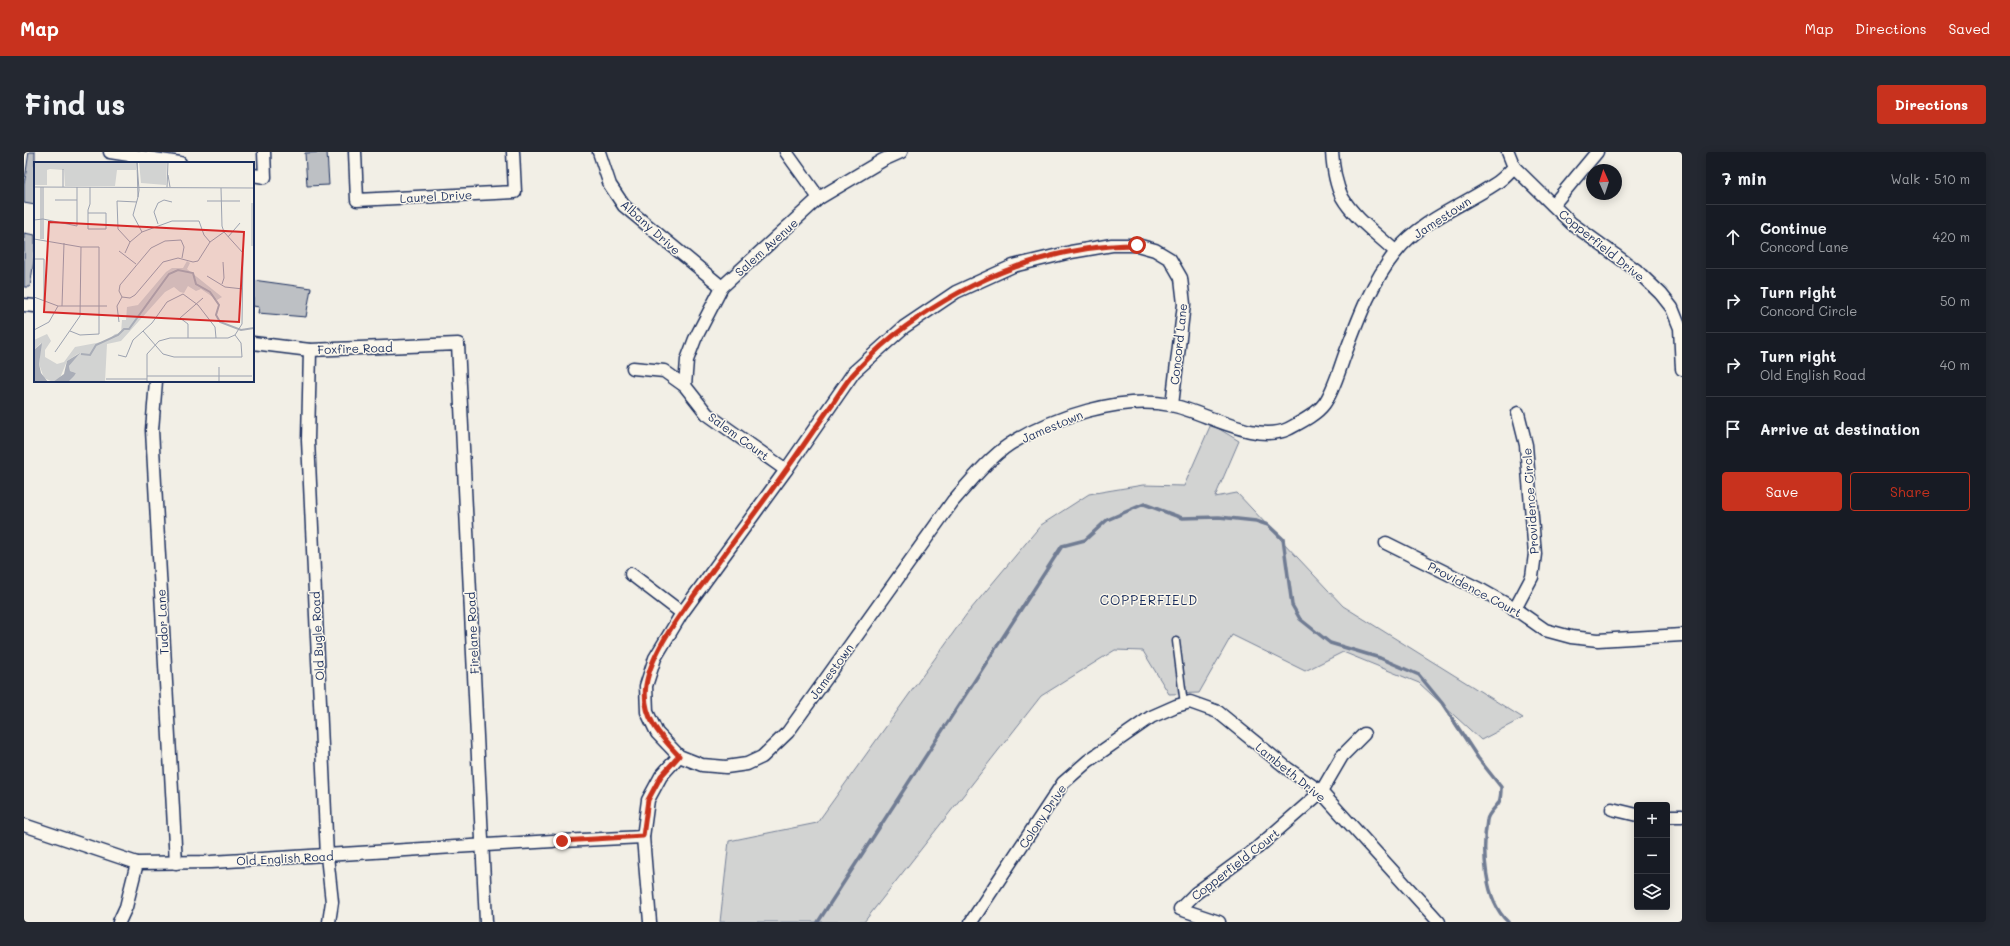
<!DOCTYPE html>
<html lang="en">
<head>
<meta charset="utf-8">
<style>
  body { margin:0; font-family:Mali,sans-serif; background:#242831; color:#f1f3f6 }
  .controls { position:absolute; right:12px; bottom:12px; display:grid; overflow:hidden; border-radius:4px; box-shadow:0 2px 10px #0003 }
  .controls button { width:36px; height:36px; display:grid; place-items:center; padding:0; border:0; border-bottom:1px solid #363941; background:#171b24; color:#f1f3f6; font:20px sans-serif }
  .compass { position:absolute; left:1562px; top:12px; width:36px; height:36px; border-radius:50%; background:#171b24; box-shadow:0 2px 10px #0003; rotate:357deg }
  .stop { position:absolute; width:12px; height:12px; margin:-9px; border:3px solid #c8321e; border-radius:50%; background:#fff }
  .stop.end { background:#c8321e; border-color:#fff; box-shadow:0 1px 4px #0008 }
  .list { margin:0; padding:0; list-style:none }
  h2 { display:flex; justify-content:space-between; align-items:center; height:52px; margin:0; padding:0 16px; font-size:17px }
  h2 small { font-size:13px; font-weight:400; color:#9ea1a6 }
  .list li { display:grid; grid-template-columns:26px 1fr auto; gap:12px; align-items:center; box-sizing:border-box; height:64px; padding:0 16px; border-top:1px solid #363941 }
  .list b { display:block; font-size:15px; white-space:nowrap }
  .list p { margin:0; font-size:13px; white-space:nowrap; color:#9ea1a6 }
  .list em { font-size:13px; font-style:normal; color:#9ea1a6 }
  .actions { display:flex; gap:8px; padding:12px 16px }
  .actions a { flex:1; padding:9px 0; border:1px solid #c8321e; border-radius:4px; text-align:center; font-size:14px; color:#c8321e }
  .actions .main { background:#c8321e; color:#fff }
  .icon { flex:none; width:22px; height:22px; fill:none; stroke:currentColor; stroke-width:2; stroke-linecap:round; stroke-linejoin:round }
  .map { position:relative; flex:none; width:1658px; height:770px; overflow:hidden; border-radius:4px }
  header { display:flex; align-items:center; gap:24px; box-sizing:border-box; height:56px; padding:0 20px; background:#c8321e; color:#fff }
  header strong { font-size:19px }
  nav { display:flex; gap:22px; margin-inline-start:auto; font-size:14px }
  .intro { display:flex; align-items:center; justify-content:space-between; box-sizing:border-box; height:96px; padding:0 24px }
  h1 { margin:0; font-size:28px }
  .button { padding:10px 18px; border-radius:4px; background:#c8321e; color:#fff; font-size:14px; font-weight:700 }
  main { display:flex; gap:24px; padding:0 24px }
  aside { flex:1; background:#171b24; border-radius:4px; box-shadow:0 2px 10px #0003 }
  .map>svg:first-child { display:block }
  .green { fill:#d2d3d2; stroke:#768198 }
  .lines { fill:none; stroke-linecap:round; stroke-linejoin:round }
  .stream { stroke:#707b93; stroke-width:3.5 }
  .building { fill:#bdc0c4; stroke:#1b2f5e }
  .service-casing { stroke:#1b2f5e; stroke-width:9 }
  .minor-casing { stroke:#1b2f5e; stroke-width:15 }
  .service { stroke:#fbf7ec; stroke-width:6 }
  .minor { stroke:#fbf7ec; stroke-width:12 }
  .route { stroke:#c8321e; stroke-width:5 }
  .labels { text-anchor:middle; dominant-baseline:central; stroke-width:3; stroke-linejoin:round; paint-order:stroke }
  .street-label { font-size:12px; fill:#1b2f5e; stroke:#fbf7ec }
  .neighbourhood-label { font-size:13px; letter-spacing:1px; fill:#1b2f5e; stroke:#fbf7ec }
  .inset-river { fill:none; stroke:#a9adb7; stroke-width:2 }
  .inset-road { fill:none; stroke:#9ca2b0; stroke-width:1 }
  .view { fill:#d62828; fill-opacity:0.15; stroke:#d62828; stroke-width:2 }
  .inset-edge { fill:none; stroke:#1b2f5e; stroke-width:2 }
</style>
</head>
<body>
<header>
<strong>Map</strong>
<nav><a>Map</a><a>Directions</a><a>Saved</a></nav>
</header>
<div class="intro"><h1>Find us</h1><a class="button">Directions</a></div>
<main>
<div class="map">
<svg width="1658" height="770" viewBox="0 0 1658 770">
  <rect width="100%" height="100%" fill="#f2efe6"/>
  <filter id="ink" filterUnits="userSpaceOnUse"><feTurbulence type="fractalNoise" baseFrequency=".025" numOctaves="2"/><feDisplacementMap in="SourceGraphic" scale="8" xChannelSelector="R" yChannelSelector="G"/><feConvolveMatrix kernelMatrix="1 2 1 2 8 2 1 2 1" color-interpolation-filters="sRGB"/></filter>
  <g filter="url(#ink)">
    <path class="green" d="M 1187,272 L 1215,289 L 1191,345 L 1213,341 L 1319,454 L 1499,566 L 1457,588 L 1395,531 L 1319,500 L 1281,519 L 1208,483 L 1175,541 L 1145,542 L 1119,499 L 1091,498 L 1017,544 L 840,770 L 696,770 L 705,689 L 793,671 L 942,463 L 1017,373 L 1065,342 L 1119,333 L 1160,334 Z"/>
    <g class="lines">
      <path class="stream" d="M 794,770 L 1038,394 L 1061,388 L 1083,368 L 1120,352 L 1158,366 L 1195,365 L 1232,369 L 1244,373 L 1259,387 L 1268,453 L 1276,467 L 1306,491 L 1356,506 L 1395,523 L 1418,551 L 1454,606 L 1477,635 C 1477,639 1477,645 1475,650 C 1472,656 1464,661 1463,668 C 1458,698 1460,748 1484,770"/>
    </g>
    <g class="building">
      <path d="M 5,0 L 11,0 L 11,53 L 0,51 L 0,33 Z"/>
      <path d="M 303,0 L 305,33 L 283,34 L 281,1 Z"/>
      <path d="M 0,81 L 11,83 L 11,102 L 6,135 L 0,135 Z"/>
      <path d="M 229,128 L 287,136 L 282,165 L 234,161 L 235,155 L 229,154 Z"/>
    </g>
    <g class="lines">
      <g class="service-casing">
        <path id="service" d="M 1152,489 L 1160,552"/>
      </g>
      <g class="minor-casing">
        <g id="minor">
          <path d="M 86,0 L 156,11"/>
          <path d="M 331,0 L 333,48 L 491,40 L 489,0"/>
          <path d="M 575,0 L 586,33 L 600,54 L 698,135"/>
          <path d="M 762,0 L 795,46"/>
          <path d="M 1308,0 C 1309,15 1311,31 1318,45 C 1330,66 1354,83 1372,100"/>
          <path d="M 1484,0 L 1490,15 L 1547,71 L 1612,118 L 1637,142 L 1648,156 L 1656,176 L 1658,217"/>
          <path d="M 229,23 L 241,25 L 240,0"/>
          <path d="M 1529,53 L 1573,0"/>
          <path d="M 0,153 L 11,154"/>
          <path d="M 229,191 L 286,198 L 434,192 L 462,770"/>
          <path d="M 286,198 L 284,288 L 303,704 L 308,750 L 305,770"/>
          <path d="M 609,216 L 640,219 L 661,234 L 683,262 L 762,318"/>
          <path d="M 132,229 L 128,278 L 152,711"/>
          <path d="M 661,234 L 663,208 L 671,187 L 698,135 L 795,46 L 859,8 L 877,0"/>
          <path d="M 1148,253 L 1160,152 L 1157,126 L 1146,107 L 1131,98 L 1113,93 L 1088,93 L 1047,100 L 989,114 L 932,140 L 880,175 L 830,220 L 762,318 L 658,461 L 631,506 L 622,534 L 623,560 L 633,581 L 655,604 L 678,613 L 702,615 L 723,612 L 738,605 L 764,580 L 929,349 C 945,331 966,305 986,292 C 1029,265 1097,243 1147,253 C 1181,260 1231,292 1264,277 C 1275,271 1292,263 1300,252 C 1309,240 1315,219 1320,205 C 1334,168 1347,131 1372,100 C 1397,68 1438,54 1471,32 C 1478,28 1484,21 1490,15"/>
          <path d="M 1362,391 L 1459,439 L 1491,457 L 1521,478 L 1547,485 L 1574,488 L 1658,483"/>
          <path d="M 607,422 L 658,461"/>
          <path d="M 1491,457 L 1508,425 L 1511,402 L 1502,293 L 1494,261"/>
          <path d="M 1588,657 L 1613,663"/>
          <path d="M 1643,664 L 1658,664"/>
          <path d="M 0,673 L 113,711 L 187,710 L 529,689"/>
          <path d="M 538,689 L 619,685"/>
          <path d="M 95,770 L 102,755 L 113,711"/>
          <path d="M 626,770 L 619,685 L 624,648 L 637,624 L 655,604"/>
          <path d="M 947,770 L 1039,631 L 1064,609 L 1127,565 L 1152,554 L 1166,550 L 1194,560 L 1264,617 L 1297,640 L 1415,770"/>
          <path d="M 1195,770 L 1156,757 L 1172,741 L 1233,696 L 1297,640 L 1318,604 L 1340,582"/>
        </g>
      </g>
      <use href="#service" class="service"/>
      <use href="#minor" class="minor"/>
    </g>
  </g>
  <g class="lines" filter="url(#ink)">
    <path class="route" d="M 538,689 L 619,684 L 624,648 L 637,624 L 655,604 C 636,584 617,564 622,533 C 628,496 664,452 686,422 C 711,387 737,353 762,318 C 778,296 793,273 809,251 C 816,240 823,228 832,219 C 847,203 864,187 881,175 C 949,125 1028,93 1113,93"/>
  </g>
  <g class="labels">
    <g class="street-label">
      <text transform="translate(412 44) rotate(-3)">Laurel Drive</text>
      <text transform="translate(1418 65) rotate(-33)">Jamestown</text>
      <text transform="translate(627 75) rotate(42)">Albany Drive</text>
      <text transform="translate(1578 93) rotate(39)">Copperfield Drive</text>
      <text transform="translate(742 95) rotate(-42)">Salem Avenue</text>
      <text transform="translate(1154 192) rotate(-84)">Concord Lane</text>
      <text transform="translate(331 196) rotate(-2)">Foxfire Road</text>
      <text transform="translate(1028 274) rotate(-23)">Jamestown</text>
      <text transform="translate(715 284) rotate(36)">Salem Court</text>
      <text transform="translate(1506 349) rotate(-94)">Providence Circle</text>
      <text transform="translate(1451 437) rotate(28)">Providence Court</text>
      <text transform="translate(138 470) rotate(-93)">Tudor Lane</text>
      <text transform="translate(448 481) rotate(-93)">Firelane Road</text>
      <text transform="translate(293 484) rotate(-93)">Old Bugle Road</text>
      <text transform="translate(807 519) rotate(-54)">Jamestown</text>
      <text transform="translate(1267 620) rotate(39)">Lambeth Drive</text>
      <text transform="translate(1018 664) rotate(-56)">Colony Drive</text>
      <text transform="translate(261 706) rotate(-3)">Old English Road</text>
      <text transform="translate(1211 712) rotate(-38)">Copperfield Court</text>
    </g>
    <g class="neighbourhood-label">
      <text x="1125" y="447">COPPERFIELD</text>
    </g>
  </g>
  <g transform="translate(10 10)">
    <rect width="220" height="220" fill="#f2efe6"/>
    <path d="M 0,0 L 102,0 L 102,8 L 83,8 L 81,24 L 31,24 L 30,8 L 16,7 L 13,8 L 13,23 L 0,23 ZM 105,0 L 133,0 L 132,23 L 107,21 ZM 217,41 L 220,41 L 220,84 L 217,84 ZM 153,99 L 156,101 L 153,107 L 188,135 L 183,138 L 167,127 L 162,129 L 154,124 L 150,131 L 146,130 L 140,125 L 131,130 L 87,179 L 73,182 L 71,220 L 34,220 L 42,211 L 36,209 L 35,204 L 45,191 L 33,199 L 26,216 L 19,220 L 10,216 L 5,202 L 7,181 L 0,188 L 0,178 L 13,172 L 17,179 L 11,188 L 11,195 L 23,202 L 30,200 L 41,185 L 73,179 L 81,172 L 87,171 L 88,158 L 92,158 L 93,145 L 104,143 L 132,110 L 138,106 L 149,106 Z" fill="#d2d3d2"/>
    <path d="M 8,181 L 5,202 L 7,211 L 14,220 L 0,220 L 0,188 ZM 46,191 L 35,204 L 36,209 L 42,211 L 40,214 L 34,220 L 19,220 L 30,212 L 33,199 Z" fill="#a9adb7"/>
    <path class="inset-river" d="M 47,192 L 56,193 L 62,183 L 84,173 L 90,167 L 95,167 L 135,112 L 144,108 L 159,111 L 162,122 L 176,130 L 185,143 L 182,153 L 186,160 L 207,168 L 220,166"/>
    <path class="inset-road" d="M 134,13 L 136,25M 0,25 L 220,26M 29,25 L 29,7M 133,25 L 134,0M 104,35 L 103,1 L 105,28 L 104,35 L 99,53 L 108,70M 21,38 L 43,38M 173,39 L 206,39M 54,51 L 72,51 L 72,67 L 54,67 L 54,48 L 56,42 L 56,25M 0,58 L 9,57 L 43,64 L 43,25M 124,62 L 120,50 L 124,41 L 130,38 L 138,40M 194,75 L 206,61M 0,77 L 47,85 L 65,85 L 65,172 L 46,173 L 36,169M 7,77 L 7,25M 9,77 L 9,25M 96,80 L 84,67 L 83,39 L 103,40M 85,89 L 102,102M 91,91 L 96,80 L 108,70 L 138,59 L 165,59 L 170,73 L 176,80M 0,97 L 10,97 L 10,138M 173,114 L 191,125 L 209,127M 188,122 L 190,116 L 189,100M 0,135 L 24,144 L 73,144M 88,135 L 96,136 L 101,133 L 129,100 L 144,96 L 159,100 L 164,99 L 176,80 L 190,70M 88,135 L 85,129 L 86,123 L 117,86 L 131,79 L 147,78 L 150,85 L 148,96M 28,144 L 30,81M 85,160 L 83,144 L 88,135M 0,168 L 15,160 L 24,144M 109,169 L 129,192 L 140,195 L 208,195 L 207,181 L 201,173M 154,176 L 154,162 L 146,156 L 169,136M 21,190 L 46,154 L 47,85M 84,193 L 92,195 L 99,178 L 118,161 L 133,140 L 149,132 L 164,143 L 181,165 L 182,176M 113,214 L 218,214M 72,217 L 113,217M 113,220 L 113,192 L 125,179 L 136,176 L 194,176 L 201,173 L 208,162 L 209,91 L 190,70 L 188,64 L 187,26M 185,220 L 185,205"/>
    <path class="view" d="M 15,60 L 210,70 L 205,160 L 10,150 Z"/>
    <rect width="220" height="220" class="inset-edge"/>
  </g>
</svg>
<div class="controls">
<button>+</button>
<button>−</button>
<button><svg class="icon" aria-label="layers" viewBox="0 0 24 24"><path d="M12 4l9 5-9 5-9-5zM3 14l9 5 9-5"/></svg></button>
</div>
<svg class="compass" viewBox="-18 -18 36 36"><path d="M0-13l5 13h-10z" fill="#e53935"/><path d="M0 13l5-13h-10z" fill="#9ea1a6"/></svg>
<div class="stop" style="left:1113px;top:93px"></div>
<div class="stop end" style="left:538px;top:689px"></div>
</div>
<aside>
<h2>7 min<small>Walk · 510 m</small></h2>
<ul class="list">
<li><svg class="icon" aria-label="ahead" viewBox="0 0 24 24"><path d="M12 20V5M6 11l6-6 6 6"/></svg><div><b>Continue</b><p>Concord Lane</p></div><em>420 m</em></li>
<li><svg class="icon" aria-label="right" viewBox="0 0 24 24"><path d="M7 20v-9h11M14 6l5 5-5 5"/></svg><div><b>Turn right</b><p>Concord Circle</p></div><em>50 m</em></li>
<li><svg class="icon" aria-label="right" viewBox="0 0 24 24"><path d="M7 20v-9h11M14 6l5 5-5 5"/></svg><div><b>Turn right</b><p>Old English Road</p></div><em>40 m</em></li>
<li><svg class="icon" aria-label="arrive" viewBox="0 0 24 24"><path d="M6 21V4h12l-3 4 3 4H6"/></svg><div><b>Arrive at destination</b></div></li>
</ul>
<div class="actions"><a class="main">Save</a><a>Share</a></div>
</aside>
</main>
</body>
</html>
